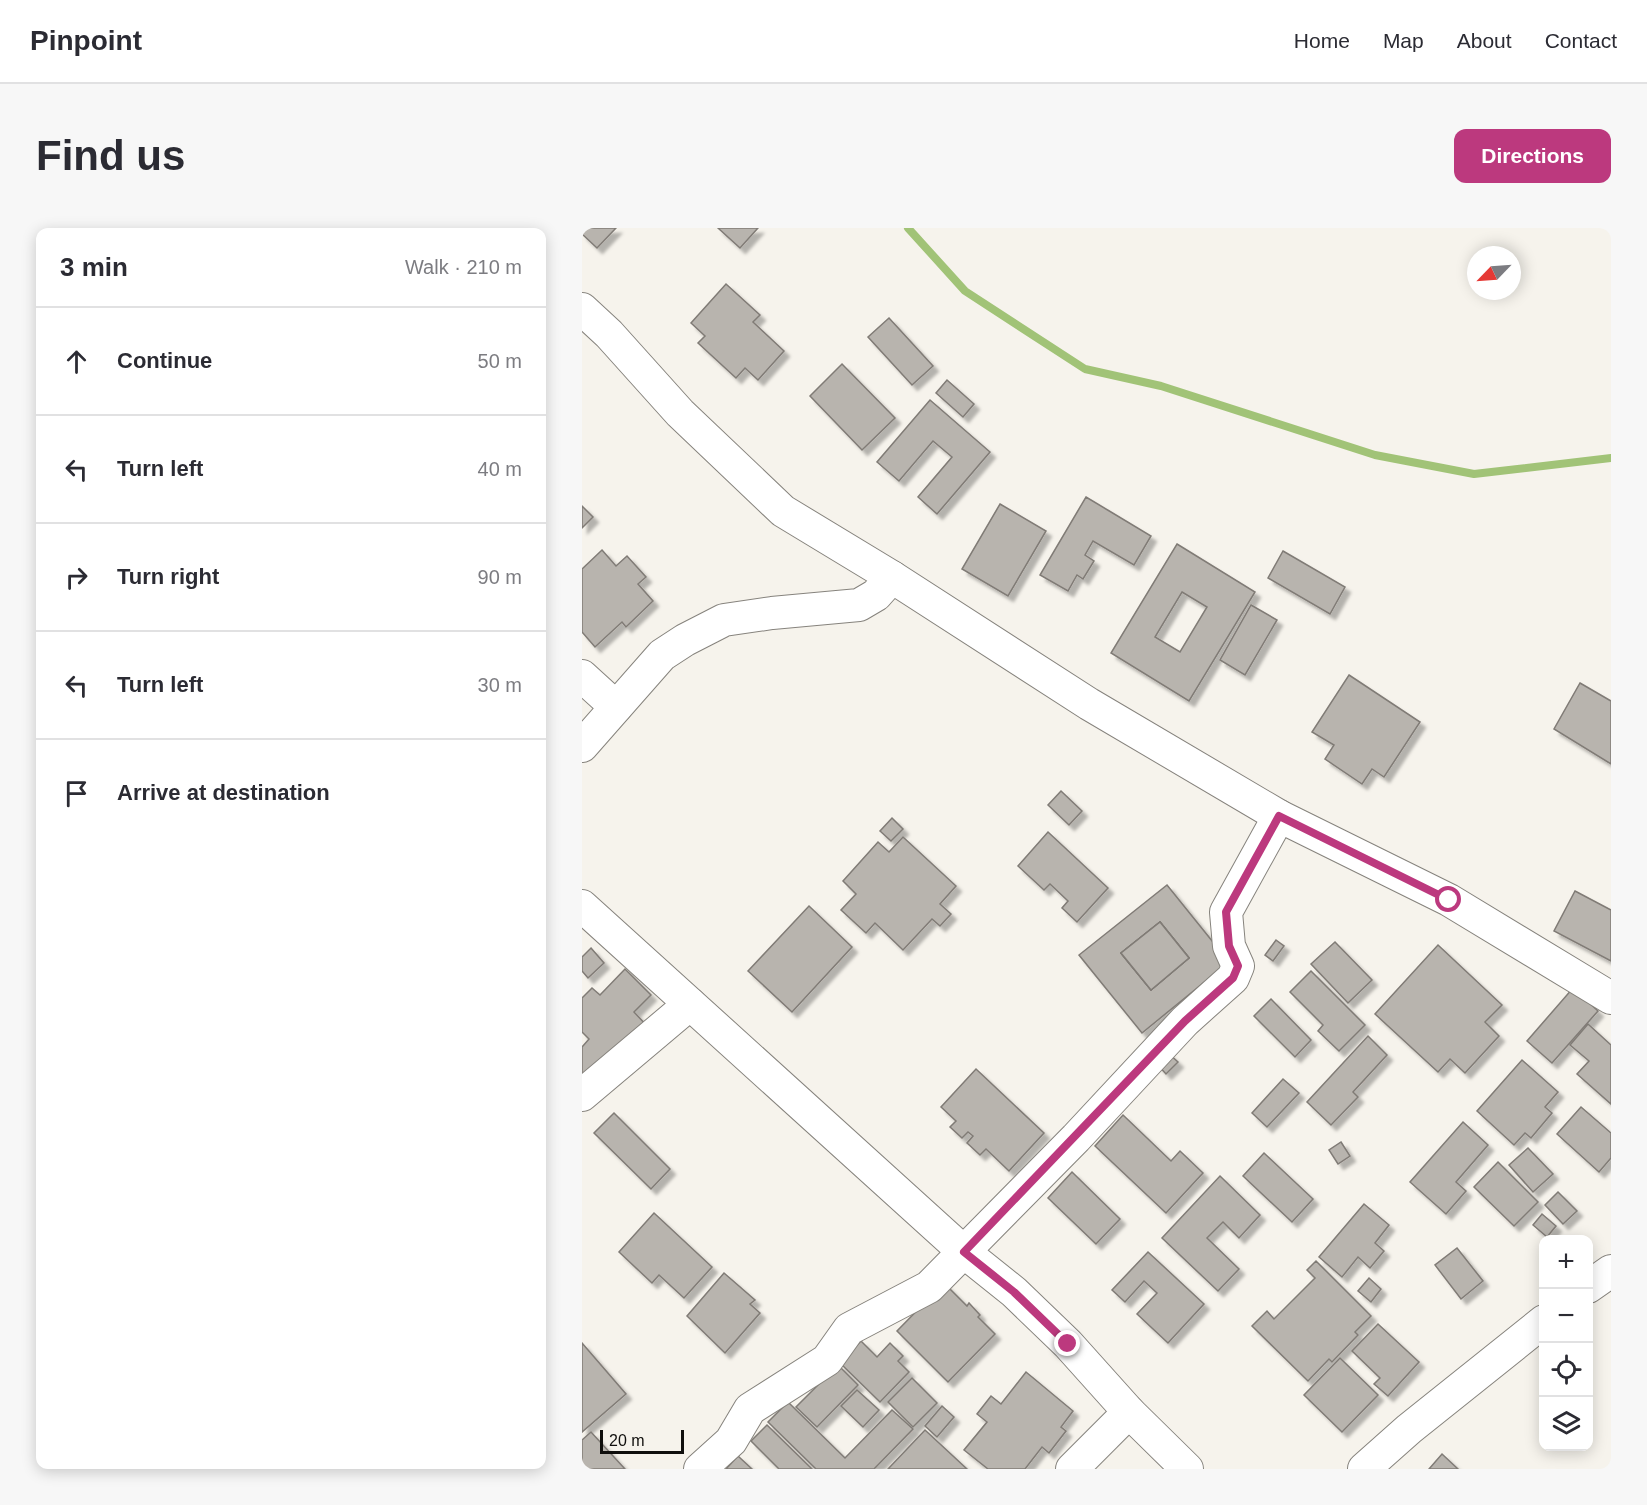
<!DOCTYPE html>
<html lang="en">
<head>
<meta charset="utf-8">
<style>
  body { margin:0; font-family:Helvetica,sans-serif; background:#f7f7f7; color:#2b2b33 }
  .controls { position:absolute; right:18px; bottom:18px; display:grid; overflow:hidden; border-radius:12px; box-shadow:0 3px 15px #0003 }
  .controls button { width:54px; height:54px; display:grid; place-items:center; padding:0; border:0; border-bottom:2px solid #e1e1e2; background:#fff; color:#2b2b33; font:30px sans-serif }
  .compass { position:absolute; left:885px; top:18px; width:54px; height:54px; border-radius:50%; background:#fff; box-shadow:0 3px 15px #0003; rotate:245deg }
  .scale { position:absolute; left:18px; bottom:15px; width:84px; box-sizing:border-box; padding-left:6px; border:3px solid #100f0d; border-top:0; font-size:16px; line-height:21px; white-space:nowrap; color:#100f0d; -webkit-text-stroke:4px #f6f3ec; paint-order:stroke }
  .stop { position:absolute; width:18px; height:18px; margin:-14px; border:4px solid #bc397e; border-radius:50%; background:#fff }
  .stop.end { background:#bc397e; border-color:#fff; box-shadow:0 2px 6px #0008 }
  .list { margin:0; padding:0; list-style:none }
  h2 { display:flex; justify-content:space-between; align-items:center; height:78px; margin:0; padding:0 24px; font-size:26px }
  h2 small { font-size:20px; font-weight:400; color:#7c7c81 }
  .list li { display:grid; grid-template-columns:39px 1fr auto; gap:18px; align-items:center; box-sizing:border-box; height:108px; padding:0 24px; border-top:2px solid #e1e1e2 }
  .list b { display:block; font-size:22px; white-space:nowrap }
  .list em { font-size:20px; font-style:normal; color:#7c7c81 }
  .icon { flex:none; width:33px; height:33px; fill:none; stroke:currentColor; stroke-width:2; stroke-linecap:round; stroke-linejoin:round }
  .map { position:relative; flex:none; width:1029px; height:1241px; overflow:hidden; border-radius:12px }
  header { display:flex; align-items:center; gap:36px; box-sizing:border-box; height:84px; padding:0 30px; background:#fff; border-bottom:2px solid #e1e1e2 }
  header strong { font-size:28px }
  nav { display:flex; gap:33px; margin-inline-start:auto; font-size:21px }
  .intro { display:flex; align-items:center; justify-content:space-between; box-sizing:border-box; height:144px; padding:0 36px }
  h1 { margin:0; font-size:42px }
  .button { padding:15px 27px; border-radius:12px; background:#bc397e; color:#fff; font-size:21px; font-weight:700 }
  main { display:flex; gap:36px; padding:0 36px }
  aside { flex:1; background:#fff; border-radius:12px; box-shadow:0 3px 15px #0003 }
  .map>svg:first-child { display:block }
  .lines { fill:none; stroke-linecap:round; stroke-linejoin:round }
  .stream { stroke:#a1c377; stroke-width:8 }
  .building { fill:#b8b4ae; stroke:#807b76; stroke-width:1.5; fill-rule:evenodd; filter:url(#shadow) }
  .minor-casing { stroke:#86837d; stroke-width:34 }
  .minor { stroke:#fff; stroke-width:32 }
  .route { stroke:#bc397e; stroke-width:8 }
</style>
</head>
<body>
<header>
<strong>Pinpoint</strong>
<nav><a>Home</a><a>Map</a><a>About</a><a>Contact</a></nav>
</header>
<div class="intro"><h1>Find us</h1><a class="button">Directions</a></div>
<main>
<aside>
<h2>3 min<small>Walk · 210 m</small></h2>
<ul class="list">
<li><svg class="icon" aria-label="ahead" viewBox="0 0 24 24"><path d="M12 20V5M6 11l6-6 6 6"/></svg><div><b>Continue</b></div><em>50 m</em></li>
<li><svg class="icon" aria-label="left" viewBox="0 0 24 24"><path d="M17 20v-9H6M10 6l-5 5 5 5"/></svg><div><b>Turn left</b></div><em>40 m</em></li>
<li><svg class="icon" aria-label="right" viewBox="0 0 24 24"><path d="M7 20v-9h11M14 6l5 5-5 5"/></svg><div><b>Turn right</b></div><em>90 m</em></li>
<li><svg class="icon" aria-label="left" viewBox="0 0 24 24"><path d="M17 20v-9H6M10 6l-5 5 5 5"/></svg><div><b>Turn left</b></div><em>30 m</em></li>
<li><svg class="icon" aria-label="arrive" viewBox="0 0 24 24"><path d="M6 21V4h12l-3 4 3 4H6"/></svg><div><b>Arrive at destination</b></div></li>
</ul>
</aside>
<div class="map">
<svg width="1029" height="1241" viewBox="0 0 1029 1241">
  <defs>
    <filter id="shadow"><feDropShadow dx="5.5" dy="5.5" stdDeviation="1.5" flood-color="#0004"/></filter>
  </defs>
  <rect width="100%" height="100%" fill="#f6f3ec"/>
  <g class="lines">
    <path class="stream" d="M 326,0 L 383,63 L 503,141 L 579,158 L 793,227 L 892,246 L 1029,230"/>
  </g>
  <g class="building">
    <path d="M 0,0 L 34,0 L 15,20 L 0,6 Z"/>
    <path d="M 136,0 L 176,0 L 158,20 Z"/>
    <path d="M 144,56 L 178,87 L 171,94 L 202,123 L 176,152 L 163,140 L 154,150 L 116,115 L 123,108 L 109,95 Z"/>
    <path d="M 307,90 L 351,138 L 330,157 L 286,109 Z"/>
    <path d="M 260,136 L 313,190 L 280,222 L 228,168 Z"/>
    <path d="M 365,152 L 392,176 L 381,189 L 354,165 Z"/>
    <path d="M 348,172 L 408,224 L 355,286 L 336,269 L 370,229 L 351,213 L 317,253 L 295,234 Z"/>
    <path d="M 504,269 L 569,308 L 552,337 L 511,313 L 503,327 L 512,333 L 501,351 L 495,347 L 486,363 L 458,347 Z"/>
    <path d="M 418,276 L 464,303 L 426,368 L 380,341 Z"/>
    <path d="M 0,278 L 11,289 L 0,300 Z"/>
    <path d="M 595,316 L 673,364 L 607,473 L 529,425 ZM 600,364 L 625,379 L 598,424 L 573,409 Z"/>
    <path d="M 20,322 L 34,338 L 45,328 L 64,349 L 56,356 L 71,373 L 44,399 L 40,394 L 13,419 L 0,404 L 0,341 Z"/>
    <path d="M 701,323 L 763,359 L 748,386 L 686,350 Z"/>
    <path d="M 669,377 L 695,392 L 663,447 L 638,432 Z"/>
    <path d="M 767,447 L 838,494 L 802,549 L 790,541 L 780,556 L 743,531 L 752,517 L 730,504 Z"/>
    <path d="M 998,455 L 1029,473 L 1029,536 L 972,501 Z"/>
    <path d="M 479,563 L 500,583 L 487,597 L 466,577 Z"/>
    <path d="M 310,590 L 321,601 L 309,613 L 298,603 Z"/>
    <path d="M 466,604 L 526,660 L 495,694 L 480,680 L 486,673 L 468,656 L 462,662 L 436,638 Z"/>
    <path d="M 321,609 L 374,658 L 358,676 L 369,686 L 358,698 L 350,691 L 321,722 L 293,695 L 284,705 L 259,682 L 274,666 L 261,653 L 296,614 L 307,624 Z"/>
    <path d="M 585,657 L 647,734 L 560,805 L 497,727 ZM 578,694 L 607,730 L 569,762 L 539,725 Z"/>
    <path d="M 993,663 L 1029,682 L 1029,733 L 972,703 Z"/>
    <path d="M 227,678 L 270,719 L 210,784 L 166,743 Z"/>
    <path d="M 578,694 L 607,730 L 569,762 L 539,725 Z"/>
    <path d="M 578,694 L 607,730 L 569,762 L 539,725 Z"/>
    <path d="M 578,694 L 607,730 L 569,762 L 539,725 Z"/>
    <path d="M 694,712 L 702,718 L 691,733 L 683,727 Z"/>
    <path d="M 753,714 L 790,752 L 766,775 L 729,736 Z"/>
    <path d="M 856,717 L 920,777 L 903,794 L 917,808 L 883,845 L 868,831 L 856,844 L 793,786 Z"/>
    <path d="M 9,720 L 22,735 L 6,750 L 0,743 L 0,729 Z"/>
    <path d="M 43,741 L 69,767 L 52,784 L 67,800 L 0,860 L 0,819 L 7,811 L 0,804 L 0,770 L 10,760 L 18,767 Z"/>
    <path d="M 729,743 L 783,797 L 757,823 L 736,803 L 741,797 L 708,764 Z"/>
    <path d="M 991,760 L 1016,783 L 970,835 L 945,813 Z"/>
    <path d="M 689,771 L 729,812 L 713,829 L 672,788 Z"/>
    <path d="M 1006,796 L 1029,817 L 1029,876 L 995,846 L 1007,833 L 988,817 Z"/>
    <path d="M 786,808 L 805,827 L 771,864 L 776,869 L 749,897 L 725,874 Z"/>
    <path d="M 585,824 L 596,834 L 584,846 L 574,835 Z"/>
    <path d="M 940,832 L 976,864 L 963,879 L 970,885 L 949,910 L 943,905 L 932,917 L 895,883 Z"/>
    <path d="M 394,841 L 462,905 L 427,943 L 404,921 L 398,927 L 385,915 L 391,908 L 386,904 L 380,910 L 368,899 L 374,893 L 359,879 Z"/>
    <path d="M 701,851 L 717,865 L 685,899 L 670,885 Z"/>
    <path d="M 999,879 L 1029,905 L 1029,930 L 1017,944 L 975,906 Z"/>
    <path d="M 32,885 L 88,941 L 69,961 L 12,905 Z"/>
    <path d="M 541,887 L 589,933 L 598,923 L 621,945 L 584,985 L 513,918 Z"/>
    <path d="M 881,894 L 906,917 L 874,954 L 884,963 L 864,986 L 828,954 Z"/>
    <path d="M 759,914 L 768,928 L 756,936 L 747,922 Z"/>
    <path d="M 946,920 L 971,946 L 951,964 L 927,937 Z"/>
    <path d="M 682,925 L 731,971 L 710,994 L 661,948 Z"/>
    <path d="M 916,934 L 956,974 L 932,998 L 892,959 Z"/>
    <path d="M 490,944 L 538,991 L 514,1016 L 466,970 Z"/>
    <path d="M 638,948 L 678,987 L 657,1010 L 641,994 L 625,1010 L 657,1041 L 636,1063 L 580,1010 Z"/>
    <path d="M 976,964 L 995,983 L 981,996 L 963,977 Z"/>
    <path d="M 782,976 L 807,997 L 793,1015 L 802,1023 L 788,1040 L 776,1029 L 760,1049 L 737,1029 Z"/>
    <path d="M 72,985 L 130,1039 L 102,1070 L 77,1047 L 70,1055 L 37,1024 Z"/>
    <path d="M 960,986 L 974,998 L 965,1009 L 951,997 Z"/>
    <path d="M 875,1020 L 901,1053 L 879,1071 L 853,1037 Z"/>
    <path d="M 566,1024 L 622,1076 L 586,1115 L 555,1086 L 575,1065 L 562,1053 L 543,1074 L 530,1062 Z"/>
    <path d="M 734,1033 L 789,1088 L 773,1104 L 776,1107 L 750,1134 L 747,1131 L 726,1153 L 670,1098 L 685,1083 L 692,1091 L 733,1050 L 725,1042 Z"/>
    <path d="M 142,1045 L 173,1072 L 168,1076 L 178,1085 L 143,1125 L 105,1088 Z"/>
    <path d="M 787,1050 L 799,1061 L 789,1074 L 776,1063 Z"/>
    <path d="M 362,1055 L 385,1078 L 387,1075 L 398,1087 L 396,1089 L 413,1106 L 366,1154 L 315,1103 Z"/>
    <path d="M 796,1096 L 837,1134 L 806,1168 L 792,1156 L 798,1150 L 770,1123 Z"/>
    <path d="M 279,1113 L 295,1129 L 308,1115 L 321,1128 L 316,1133 L 327,1144 L 298,1174 L 258,1135 Z"/>
    <path d="M 0,1115 L 44,1166 L 0,1204 Z"/>
    <path d="M 758,1130 L 796,1167 L 760,1204 L 722,1167 Z"/>
    <path d="M 256,1137 L 276,1157 L 235,1199 L 214,1179 Z"/>
    <path d="M 444,1144 L 491,1183 L 479,1199 L 484,1203 L 467,1225 L 460,1219 L 443,1241 L 406,1241 L 382,1222 L 405,1194 L 395,1186 L 409,1168 L 419,1176 Z"/>
    <path d="M 330,1150 L 355,1175 L 331,1199 L 306,1174 Z"/>
    <path d="M 275,1162 L 297,1182 L 281,1199 L 259,1178 Z"/>
    <path d="M 206,1174 L 263,1230 L 310,1182 L 331,1201 L 292,1241 L 234,1241 L 186,1194 Z"/>
    <path d="M 360,1178 L 372,1189 L 355,1209 L 343,1198 Z"/>
    <path d="M 185,1197 L 230,1241 L 197,1241 L 169,1213 Z"/>
    <path d="M 343,1202 L 385,1241 L 306,1241 Z"/>
    <path d="M 9,1204 L 43,1241 L 0,1241 L 0,1212 Z"/>
    <path d="M 860,1226 L 876,1241 L 847,1241 Z"/>
    <path d="M 156,1228 L 170,1241 L 144,1241 Z"/>
  </g>
  <g class="lines">
    <g class="minor-casing">
      <g id="minor">
        <path d="M 0,81 L 27,106 L 98,185 L 201,283 L 310,349 L 507,476 L 697,588 L 867,672 L 1029,770"/>
        <path d="M 0,448 L 34,479"/>
        <path d="M 0,518 L 80,427 L 103,412 L 142,392 L 190,385 L 277,377 L 294,367 L 310,349"/>
        <path d="M 0,678 L 382,1024 L 432,1064 L 486,1116 L 547,1184 L 605,1241"/>
        <path d="M 0,867 L 108,776"/>
        <path d="M 1006,1059 L 1029,1043"/>
        <path d="M 118,1241 L 149,1213 L 168,1181 L 245,1132 L 267,1101 L 347,1059 L 494,910 L 603,793 L 651,750 L 656,738 L 647,718 L 644,684 L 697,588"/>
        <path d="M 490,1241 L 547,1184"/>
        <path d="M 782,1241 L 827,1201 L 962,1093"/>
      </g>
    </g>
    <use href="#minor" class="minor"/>
  </g>
  <g class="lines">
    <path class="route" d="M 486,1116 L 432,1064 L 382,1024 L 603,793 L 651,750 L 656,738 L 647,718 L 644,684 L 697,588 L 867,672"/>
  </g>
</svg>
<div class="controls">
<button>+</button>
<button>−</button>
<button><svg class="icon" aria-label="locate" viewBox="0 0 24 24"><circle cx="12" cy="12" r="6"/><path d="M12 2v4M12 18v4M2 12h4M18 12h4"/></svg></button>
<button><svg class="icon" aria-label="layers" viewBox="0 0 24 24"><path d="M12 4l9 5-9 5-9-5zM3 14l9 5 9-5"/></svg></button>
</div>
<svg class="compass" viewBox="-18 -18 36 36"><path d="M0-13l5 13h-10z" fill="#e53935"/><path d="M0 13l5-13h-10z" fill="#7c7c81"/></svg>
<div class="scale">20 m</div>
<div class="stop" style="left:867px;top:672px"></div>
<div class="stop end" style="left:486px;top:1116px"></div>
</div>
</main>
</body>
</html>
